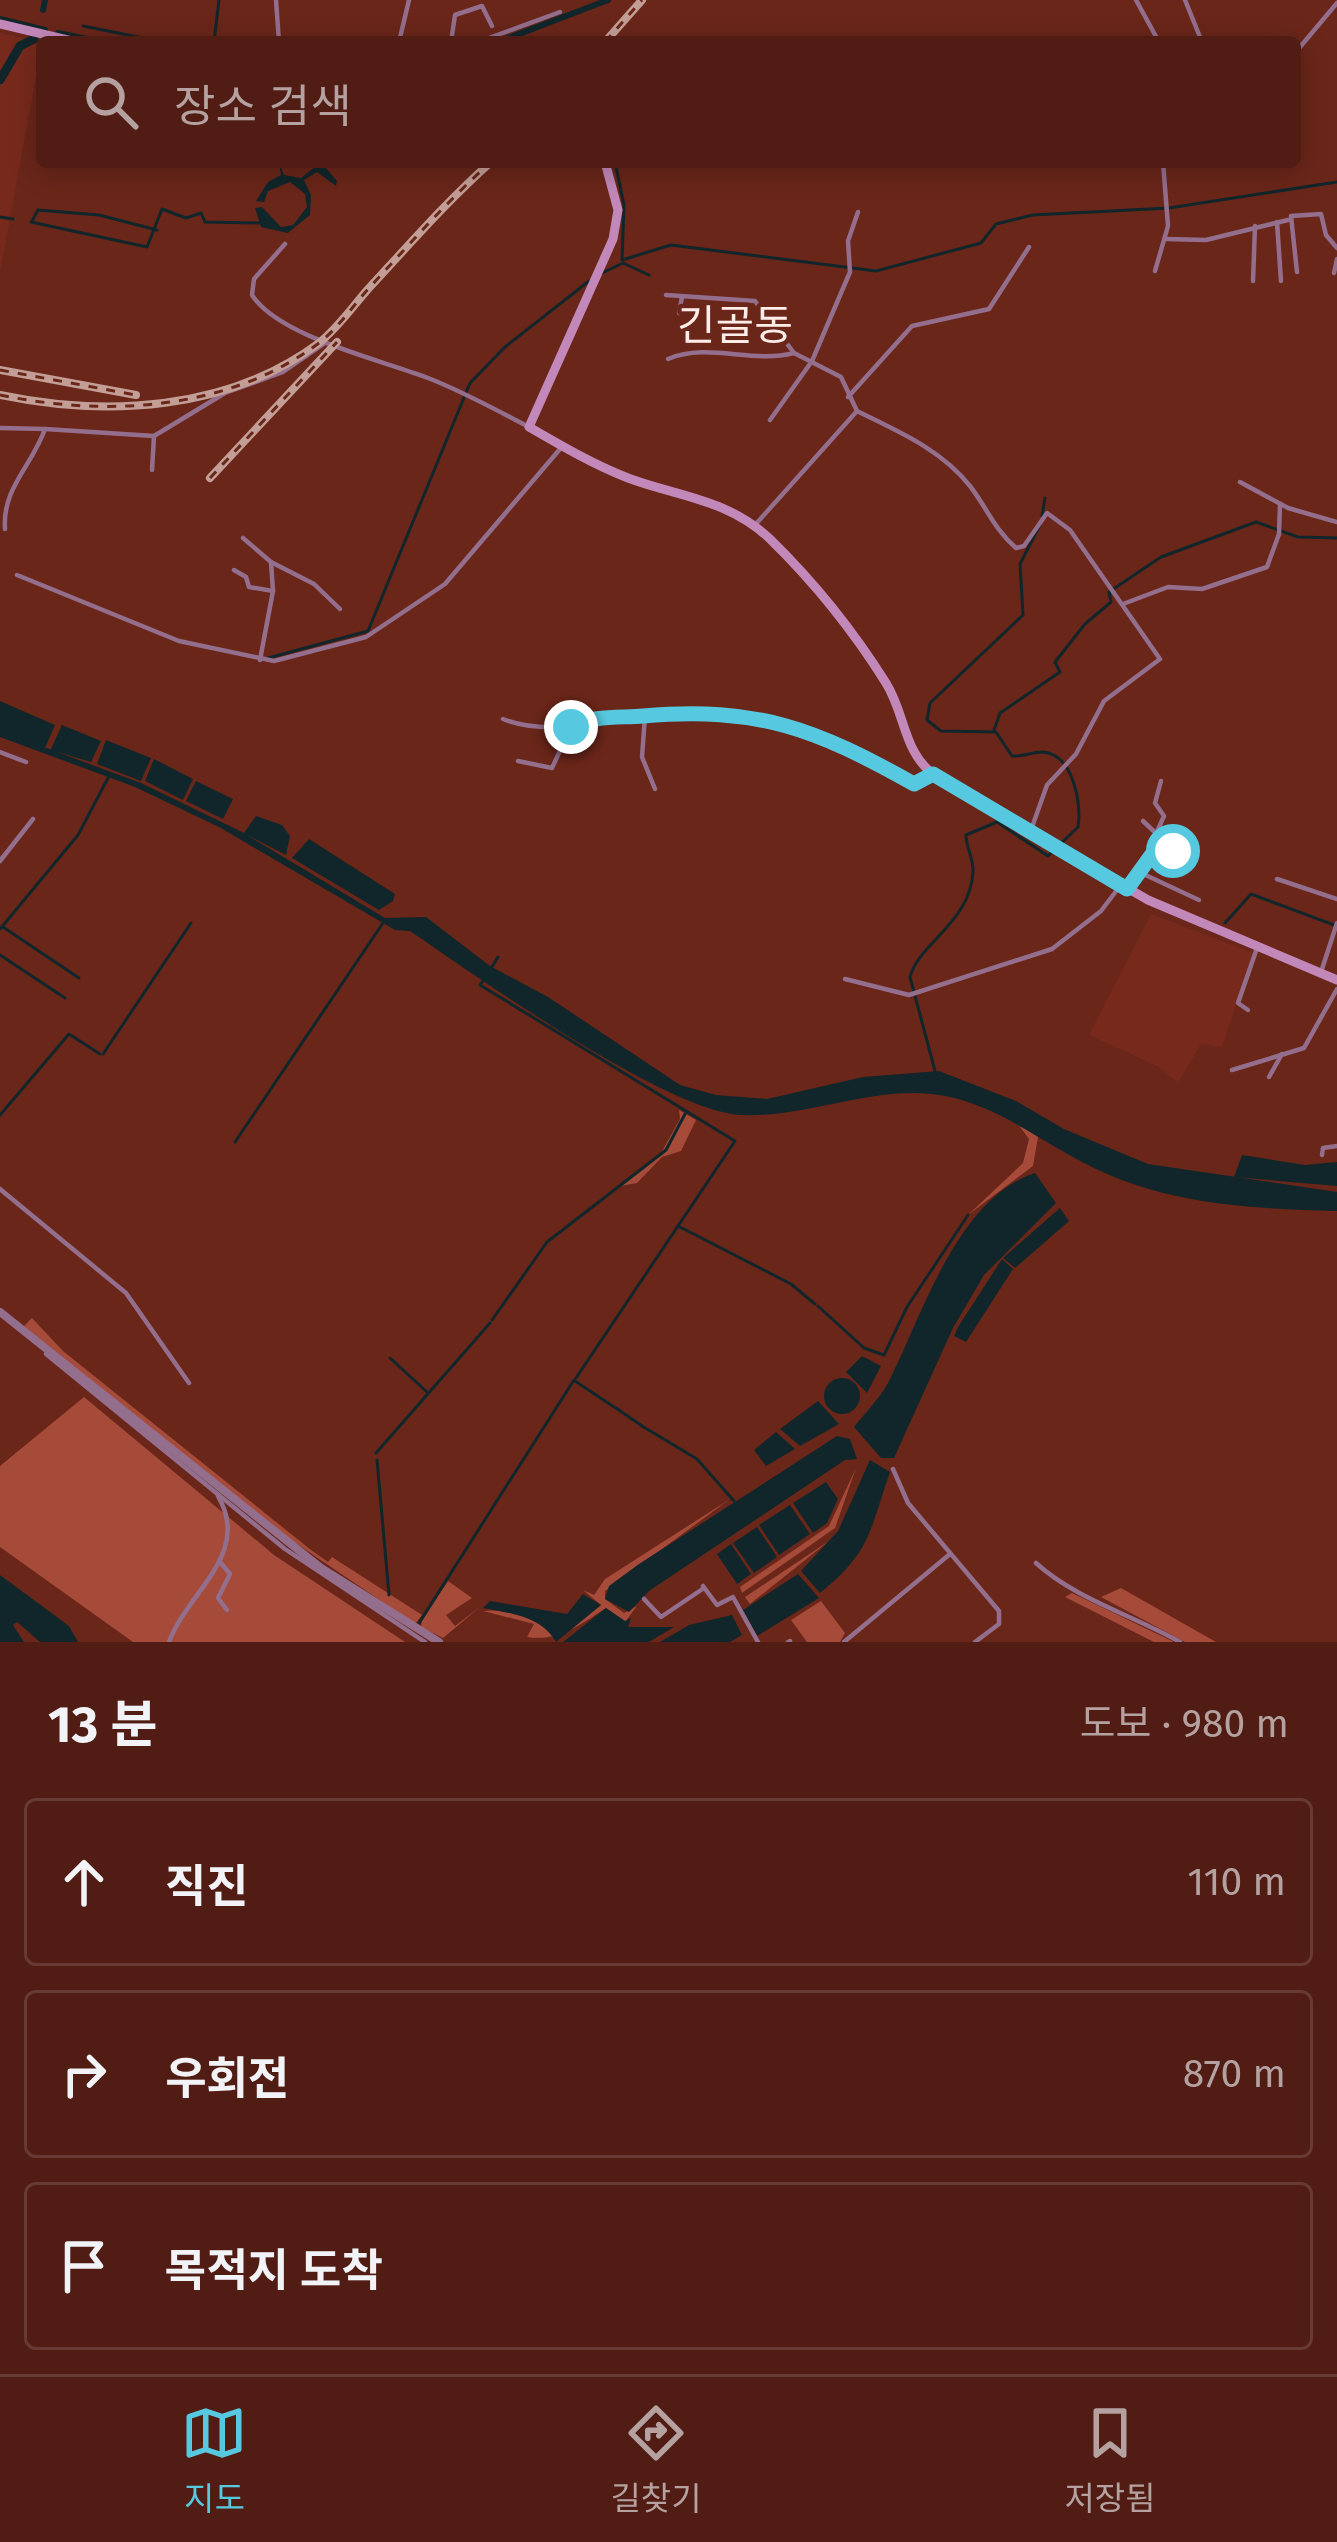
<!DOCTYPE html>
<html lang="ko">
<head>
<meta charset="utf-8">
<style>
  body { margin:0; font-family:"Fira Sans","Noto Sans KR",sans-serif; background:#56251c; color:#f1f3f6 }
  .stop { position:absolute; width:36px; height:36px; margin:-27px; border:9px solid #56c9e0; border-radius:50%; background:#fff }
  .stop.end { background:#56c9e0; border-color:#fff; box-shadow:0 3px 12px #0008 }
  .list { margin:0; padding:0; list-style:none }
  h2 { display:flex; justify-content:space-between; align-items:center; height:156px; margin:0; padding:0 48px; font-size:51px }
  h2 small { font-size:39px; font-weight:400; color:#b4a1a0 }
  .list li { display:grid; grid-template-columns:78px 1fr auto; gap:36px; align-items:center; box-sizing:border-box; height:168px; margin:0 24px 24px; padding:0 24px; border:3px solid #673a33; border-radius:12px }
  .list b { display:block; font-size:45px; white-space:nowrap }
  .list em { font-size:39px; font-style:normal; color:#b4a1a0 }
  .icon { flex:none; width:66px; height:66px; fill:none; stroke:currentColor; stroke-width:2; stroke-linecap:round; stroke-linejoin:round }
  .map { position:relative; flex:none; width:1337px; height:1642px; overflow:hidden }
  .search { position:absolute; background:#501c13; box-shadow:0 6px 30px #0003; left:36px; right:36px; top:36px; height:132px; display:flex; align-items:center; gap:30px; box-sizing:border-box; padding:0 42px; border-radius:12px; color:#b4a1a0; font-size:45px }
  .sheet { height:732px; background:#501c13 }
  nav { display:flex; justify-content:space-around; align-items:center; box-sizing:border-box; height:168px; border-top:3px solid #673a33; background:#501c13; font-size:33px; color:#b4a1a0 }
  nav a { display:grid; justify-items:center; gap:6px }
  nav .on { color:#56c9e0 }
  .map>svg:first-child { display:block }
  .built { fill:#772a1c }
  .green { fill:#a64b3a }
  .water { fill:#11262a }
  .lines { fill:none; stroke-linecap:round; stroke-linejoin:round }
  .stream { stroke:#11262a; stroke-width:3 }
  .canal { stroke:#11262a; stroke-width:6 }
  .river { stroke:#11262a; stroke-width:9 }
  .minor { stroke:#946f8d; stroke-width:4.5 }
  .tertiary { stroke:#946f8d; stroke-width:8 }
  .secondary { stroke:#c288b9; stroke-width:9 }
  .rail-casing { stroke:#c39e96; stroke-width:8 }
  .rail { stroke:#6a2619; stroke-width:3; stroke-dasharray:9; stroke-linecap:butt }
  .route { stroke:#56c9e0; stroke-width:15 }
  .labels { text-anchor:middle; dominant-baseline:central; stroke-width:9; stroke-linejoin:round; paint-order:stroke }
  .quarter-label { font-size:42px; fill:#feece8; stroke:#6a2619 }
</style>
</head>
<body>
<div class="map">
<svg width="1337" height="1642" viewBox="0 0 1337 1642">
  <rect width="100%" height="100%" fill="#6a2619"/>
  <g class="built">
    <path d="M 0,33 L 42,43 L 0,273 Z"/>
    <path d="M 1151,914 L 1253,953 L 1222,1047 L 1201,1044 L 1178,1083 L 1159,1067 L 1089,1035 Z"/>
  </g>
  <g class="green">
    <path d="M 679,1110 L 696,1120 L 681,1151 L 662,1157 L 637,1183 L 620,1186 L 668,1149 L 669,1144 L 661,1153 L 680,1119 Z"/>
    <path d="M 1018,1124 L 1038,1137 L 1033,1166 L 968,1215 L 1023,1163 L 1029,1139 Z"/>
    <path d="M 32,1318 L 63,1351 L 311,1550 L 328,1562 L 332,1557 L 422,1615 L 415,1624 L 281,1533 L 24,1326 Z"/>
    <path d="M 84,1397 L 274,1555 L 405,1642 L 133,1642 L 0,1547 L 0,1466 Z"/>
    <path d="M 856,1468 L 835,1528 L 742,1593 L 740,1587 L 829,1526 Z"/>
    <path d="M 730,1499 L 605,1591 L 605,1599 L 624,1613 L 637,1606 L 625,1622 L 606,1608 C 581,1624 559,1642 527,1637 L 534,1624 L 483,1611 C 505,1608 543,1618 556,1641 L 601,1605 L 583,1590 L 594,1595 L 605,1579 Z"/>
    <path d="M 829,1541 L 750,1604 L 745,1597 Z"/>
    <path d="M 448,1581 L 472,1598 L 446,1615 L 455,1626 L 480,1607 L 443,1638 L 421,1627 L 422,1621 Z"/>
    <path d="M 1121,1588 L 1216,1642 L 1185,1642 L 1101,1597 Z"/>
    <path d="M 1072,1593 L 1174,1642 L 1154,1642 L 1065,1597 Z"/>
    <path d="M 821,1601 L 845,1633 L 840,1642 L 807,1642 L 791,1620 Z"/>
  </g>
  <g class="water">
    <path d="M 279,162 L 284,175 L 301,178 L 321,162 L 337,181 L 336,186 L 317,172 L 304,180 L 311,195 L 310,215 L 288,233 L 261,227 L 255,208 L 262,207 L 281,227 L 293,225 L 307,207 L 305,194 L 290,182 L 268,191 L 264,202 L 256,201 L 268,182 L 281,175 Z"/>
    <path d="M 0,701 L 55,725 L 45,748 L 51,749 L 62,725 L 101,741 L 91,762 L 57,752 L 141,783 L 244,833 L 256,816 L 282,825 L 290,836 L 286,855 L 247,835 L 385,918 L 426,917 L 490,966 L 548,997 L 680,1085 L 716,1095 L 767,1099 L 863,1077 L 939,1071 L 1016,1101 L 1064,1129 L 1148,1164 L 1337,1192 L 1337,1211 C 1260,1209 1176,1205 1105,1173 C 1052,1150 1007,1110 950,1097 C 881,1081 812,1118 742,1115 C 667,1112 479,978 410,931 L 395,930 L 219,827 L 135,787 L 0,737 Z"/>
    <path d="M 106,740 L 151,758 L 141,781 L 97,764 Z"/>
    <path d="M 154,759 L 193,779 L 183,800 L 145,781 Z"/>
    <path d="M 196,781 L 233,799 L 223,819 L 186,801 Z"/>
    <path d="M 309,839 L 395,894 L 393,901 L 379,910 L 292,858 Z"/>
    <path d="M 1242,1155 L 1305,1165 L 1337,1162 L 1337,1186 L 1234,1177 Z"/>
    <path d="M 1035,1173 L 1056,1203 L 984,1275 L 953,1328 L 894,1458 L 881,1458 L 854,1427 C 865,1413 879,1399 888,1383 C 922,1317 956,1199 1035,1173 Z"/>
    <path d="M 1060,1208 L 1069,1221 L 1015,1268 L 1003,1258 Z"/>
    <path d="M 1002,1259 L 1013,1269 L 966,1342 L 954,1336 L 958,1327 Z"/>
    <path d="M 862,1356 L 881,1366 L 867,1393 L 846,1372 Z"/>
    <circle cx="842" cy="1396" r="18"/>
    <path d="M 818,1401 L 839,1424 L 800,1446 L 780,1429 Z"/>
    <path d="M 776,1432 L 795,1449 L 766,1466 L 754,1450 Z"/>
    <path d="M 837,1436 L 850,1439 L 857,1459 L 845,1460 L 649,1591 L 629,1612 L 605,1599 L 609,1586 L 639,1564 Z"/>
    <path d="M 870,1460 L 890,1472 C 869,1532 871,1552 820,1593 L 801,1571 L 838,1531 Z"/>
    <path d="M 826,1482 L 838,1499 L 827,1523 L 813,1533 L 793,1503 Z"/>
    <path d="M 790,1505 L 810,1534 L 779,1555 L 759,1525 Z"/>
    <path d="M 757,1527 L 777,1557 L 754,1573 L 733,1543 Z"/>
    <path d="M 731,1544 L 751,1574 L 737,1584 L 717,1554 Z"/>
    <path d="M 798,1574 L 819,1598 L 757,1636 L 743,1610 Z"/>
    <path d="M 0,1575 L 69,1626 L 78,1642 L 40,1642 L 17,1622 L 13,1625 L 24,1642 L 0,1642 Z"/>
    <path d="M 583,1594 L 601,1605 L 556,1642 C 541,1616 513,1614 483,1608 L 490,1601 L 567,1614 Z"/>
    <path d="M 606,1608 L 625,1621 L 631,1618 L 628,1627 L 674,1627 L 649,1642 L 563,1642 Z"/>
    <path d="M 732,1615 L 742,1635 L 730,1642 L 660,1642 L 689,1625 Z"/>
  </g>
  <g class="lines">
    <g class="stream">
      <path d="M 83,26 L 163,42"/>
      <path d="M 214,42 L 219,0"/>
      <path d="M 615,162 L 624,205 L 622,260 L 671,245 L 876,271 L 981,243 L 996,224 L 1033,215 L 1169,208 L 1337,182"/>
      <path d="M 0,217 L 13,219"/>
      <path d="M 32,221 L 38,210 L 99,215 L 157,230"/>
      <path d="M 31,222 L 147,247 L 162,209 L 186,218 L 201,213 L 205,222 L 260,223"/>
      <path d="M 602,273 L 623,263 L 649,275"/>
      <path d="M 1042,516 L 1045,498"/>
      <path d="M 268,658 L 368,631 L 470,383 L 505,347 L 589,281"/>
      <path d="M 994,730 L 1000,713 L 1060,672 L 1055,662 L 1085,624 L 1111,602 L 1109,592 L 1161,557 L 1256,522 L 1298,537 L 1337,538"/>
      <path d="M 1225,923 L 1251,894 L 1337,926"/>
      <path d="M 3,927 L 79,978"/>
      <path d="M 0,929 L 78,835 L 108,778"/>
      <path d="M 0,955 L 65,998"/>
      <path d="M 490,970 L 498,957"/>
      <path d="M 485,978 L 480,985 L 735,1141 L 576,1378"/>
      <path d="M 103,1054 L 191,923"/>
      <path d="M 935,1071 L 910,977 C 919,943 970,923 973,872 C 974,859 966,848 966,835 L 997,822 L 1048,856 L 1078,827 C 1082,804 1073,753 1042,752 C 1032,752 1023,757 1012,756 L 996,732 L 941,731 L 927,720 L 930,703 L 1023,615 L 1020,564 L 1040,525"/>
      <path d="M 0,1115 L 69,1034 L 100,1054"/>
      <path d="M 235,1142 L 383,923"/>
      <path d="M 680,1227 L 791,1284 L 815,1304"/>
      <path d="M 818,1306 L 864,1348 L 884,1355 L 907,1307 L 968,1215"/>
      <path d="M 492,1320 L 547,1242 L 666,1150 L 685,1114"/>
      <path d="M 390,1358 L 427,1392"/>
      <path d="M 575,1381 L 614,1407"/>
      <path d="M 616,1408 L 645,1428"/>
      <path d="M 647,1429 L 697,1459 L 734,1501"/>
      <path d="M 376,1453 L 490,1323"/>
      <path d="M 377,1460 L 389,1595"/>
      <path d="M 419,1623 L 574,1380"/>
    </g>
    <g class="canal">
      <path d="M 43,10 L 45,0"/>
      <path d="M 0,19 L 45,30"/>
      <path d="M 58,33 L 101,42"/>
      <path d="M 498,42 L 608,0"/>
    </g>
    <path class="river" d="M 0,80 L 20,46 L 34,39"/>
    <g class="minor">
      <path d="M 276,0 L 279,42"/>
      <path d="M 1136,0 L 1159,42"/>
      <path d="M 1185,0 L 1202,42"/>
      <path d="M 399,42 L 409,0"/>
      <path d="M 451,42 L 455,15 L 482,6 L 492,26"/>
      <path d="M 478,42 L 560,12"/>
      <path d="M 1295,53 L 1337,3"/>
      <path d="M 1277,222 L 1281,281"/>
      <path d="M 1166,239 L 1206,240 L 1288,220"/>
      <path d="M 285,244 L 254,279 L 252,295 C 279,337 382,360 428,378 C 462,391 496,410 529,427"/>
      <path d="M 1155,271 L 1168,226 L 1163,162"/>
      <path d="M 1297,272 L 1291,216 L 1321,214 L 1326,235 L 1337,248"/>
      <path d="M 1334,273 L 1337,259"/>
      <path d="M 1253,281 L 1255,226"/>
      <path d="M 666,295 L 755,301 L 794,353"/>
      <path d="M 679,313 L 682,297"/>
      <path d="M 668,359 C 709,342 750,364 794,353 L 841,377 L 857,411 C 897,431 941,449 970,486 C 987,508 994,529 1016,548 L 1024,546 L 1047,513 L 1070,530 L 1160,659 L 1104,701 L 1076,754 L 1047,785 L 1031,830"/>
      <path d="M 848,397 L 912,326 L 989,309 L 1029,247"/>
      <path d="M 770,420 L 812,361 L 850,272 L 848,241 L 858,212"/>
      <path d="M 0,428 L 45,429 C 32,466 2,488 5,529"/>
      <path d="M 45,429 L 154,436 L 225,393 L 283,372 L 325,343"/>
      <path d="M 152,470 L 154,436"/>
      <path d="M 1240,482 L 1288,508 L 1337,522"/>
      <path d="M 755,525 L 857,411"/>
      <path d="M 243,538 L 271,562 L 273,591 L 260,660"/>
      <path d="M 271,562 L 314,584 L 340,609"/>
      <path d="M 234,570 L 246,577 L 249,587 L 273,591"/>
      <path d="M 17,575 L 179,641 L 274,661 L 366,637 L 445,584 L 560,449"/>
      <path d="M 1123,604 L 1168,587 L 1202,589 L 1267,567 L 1279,534 L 1280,504"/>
      <path d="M 645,716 L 642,757 L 655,789"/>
      <path d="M 503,719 C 559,741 629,712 687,710 C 769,706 846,746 915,784 L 933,774"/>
      <path d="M 0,752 L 26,762"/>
      <path d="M 518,761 L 552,768 L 571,727"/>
      <path d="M 1143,821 L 1182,858"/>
      <path d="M 1156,834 L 1164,816 L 1155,803 L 1161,781"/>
      <path d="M 0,861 L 33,819"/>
      <path d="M 1139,872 L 1199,900"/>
      <path d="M 1277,879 L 1337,899"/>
      <path d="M 1127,889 L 1161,841"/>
      <path d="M 1322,969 L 1337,923"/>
      <path d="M 845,979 L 909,995 L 1052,949 L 1101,911 L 1120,886"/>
      <path d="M 1248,1010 L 1238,1003 L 1257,948"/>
      <path d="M 1232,1070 L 1304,1048 L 1337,989"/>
      <path d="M 1269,1077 L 1282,1054"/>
      <path d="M 1322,1155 L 1323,1148 L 1337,1146"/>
      <path d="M 0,1189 L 126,1293 L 189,1383"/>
      <path d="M 46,1354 L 285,1549 L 425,1642"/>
      <path d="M 893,1469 L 908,1503 L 999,1611 L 999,1624 L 975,1642"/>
      <path d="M 220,1562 L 230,1574 L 218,1598 L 227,1610"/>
      <path d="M 1036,1563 C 1074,1598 1134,1616 1180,1642"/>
      <path d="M 703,1586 L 717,1605 L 733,1597 L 758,1642"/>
      <path d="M 644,1599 L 661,1617 L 704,1588"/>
      <path d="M 169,1642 C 188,1591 252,1554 218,1496"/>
      <path d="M 788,1642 L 790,1641"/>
      <path d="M 844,1642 L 950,1554"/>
    </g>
    <path class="tertiary" d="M 0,1312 L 321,1568 L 439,1642"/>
    <g class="secondary">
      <path d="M 0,24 L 76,42"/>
      <path d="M 605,162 L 618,210 L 613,239 L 529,427 C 560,445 594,465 628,478 C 679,497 728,499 770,539 C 813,581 854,632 886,683 C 907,717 902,753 938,778 L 1148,900 L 1337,980"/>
    </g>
    <g class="rail-casing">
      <g id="rail">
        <path d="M 605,42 L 642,0"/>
        <path d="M 0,370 L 136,395"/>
        <path d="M 0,395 C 106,417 228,411 319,343 C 338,328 353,306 369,288 C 409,245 447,201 491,162"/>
        <path d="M 210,478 L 337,342"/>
      </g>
    </g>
    <use href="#rail" class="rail"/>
  </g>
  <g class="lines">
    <path class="route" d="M 571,727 C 593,715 619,718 643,716 C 758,706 816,729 914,784 L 933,774 L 1127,889 L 1161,842 L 1173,851"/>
  </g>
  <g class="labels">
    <g class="quarter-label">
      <text x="735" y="326">긴골동</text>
    </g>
  </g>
</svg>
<div class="stop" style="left:1173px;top:851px"></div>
<div class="stop end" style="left:571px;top:727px"></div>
<div class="search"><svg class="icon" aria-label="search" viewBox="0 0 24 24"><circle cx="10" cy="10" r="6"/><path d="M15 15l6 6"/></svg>장소 검색</div>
</div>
<section class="sheet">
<h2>13 분<small>도보 · 980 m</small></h2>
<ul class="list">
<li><svg class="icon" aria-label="ahead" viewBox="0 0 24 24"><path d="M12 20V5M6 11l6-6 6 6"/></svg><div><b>직진</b></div><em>110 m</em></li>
<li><svg class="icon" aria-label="right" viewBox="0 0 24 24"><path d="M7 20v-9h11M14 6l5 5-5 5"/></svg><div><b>우회전</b></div><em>870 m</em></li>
<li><svg class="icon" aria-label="arrive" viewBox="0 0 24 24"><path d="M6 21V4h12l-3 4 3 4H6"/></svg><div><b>목적지 도착</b></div></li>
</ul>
</section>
<nav>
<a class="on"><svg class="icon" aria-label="map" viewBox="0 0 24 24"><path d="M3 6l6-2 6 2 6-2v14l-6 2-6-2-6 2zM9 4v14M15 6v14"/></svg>지도</a>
<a><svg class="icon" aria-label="directions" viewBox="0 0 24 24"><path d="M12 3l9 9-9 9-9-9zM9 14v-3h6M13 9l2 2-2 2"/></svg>길찾기</a>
<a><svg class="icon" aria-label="saved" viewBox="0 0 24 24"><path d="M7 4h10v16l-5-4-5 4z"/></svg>저장됨</a>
</nav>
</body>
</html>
